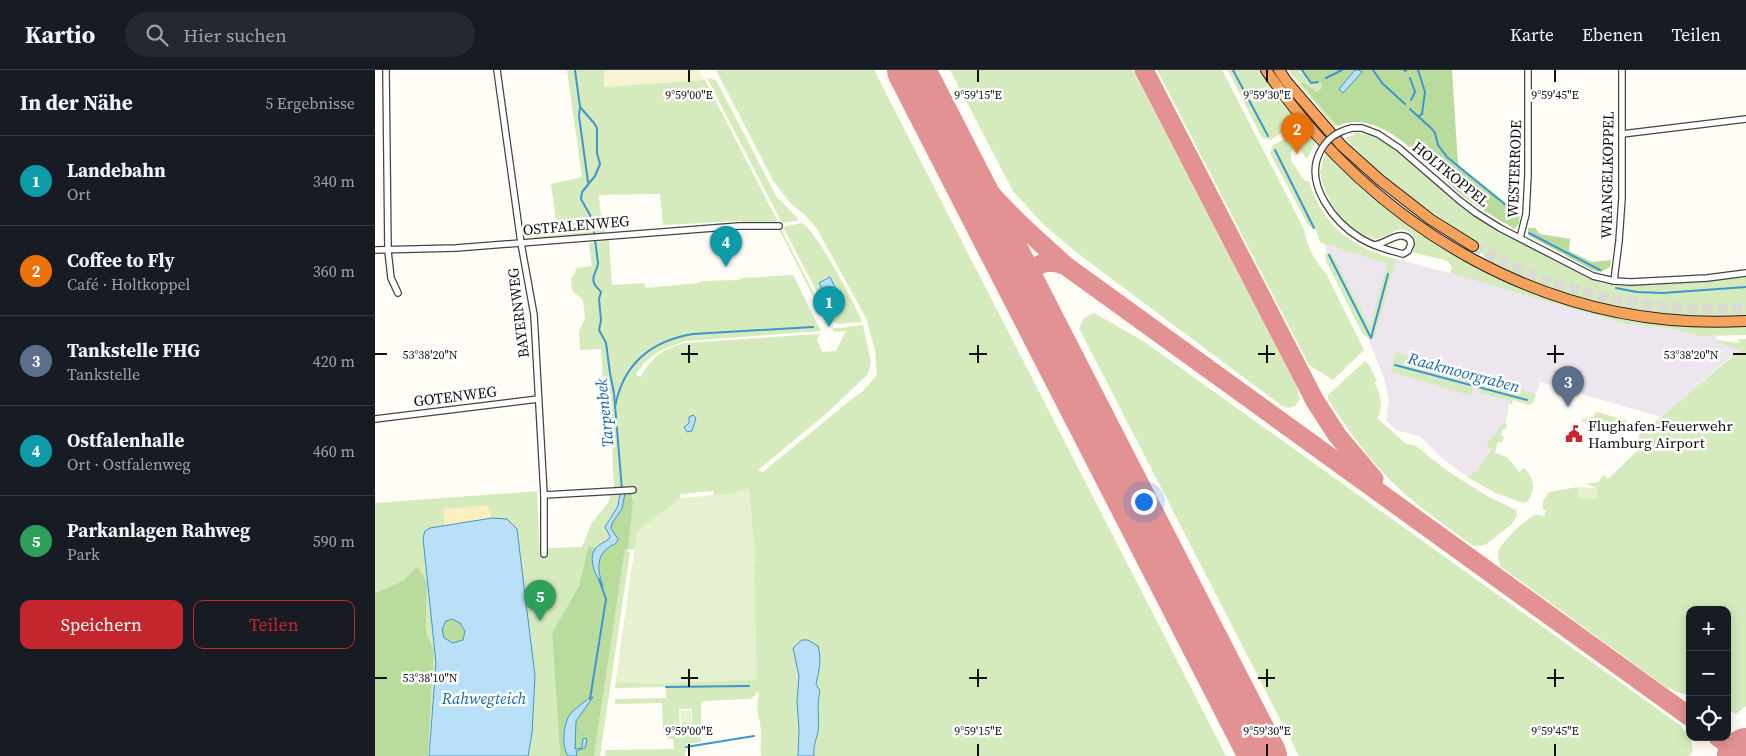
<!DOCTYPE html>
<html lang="de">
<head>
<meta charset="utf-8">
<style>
  body { margin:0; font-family:"Source Serif 4",serif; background:#242831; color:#f1f3f6 }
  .controls { position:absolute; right:15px; bottom:15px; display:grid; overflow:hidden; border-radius:10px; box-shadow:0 2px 12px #0003 }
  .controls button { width:45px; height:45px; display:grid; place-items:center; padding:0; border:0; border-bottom:1px solid #363941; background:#171b24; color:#f1f3f6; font:25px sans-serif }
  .you { position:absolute; left:768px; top:431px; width:18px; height:18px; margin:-12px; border:4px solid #fff; border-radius:50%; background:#1a73e8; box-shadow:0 0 0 8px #1a73e833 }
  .badge { display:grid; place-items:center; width:32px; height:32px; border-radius:50%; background:#c4262e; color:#fff; font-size:16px; font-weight:700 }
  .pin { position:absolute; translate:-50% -41px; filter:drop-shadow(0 1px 2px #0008) }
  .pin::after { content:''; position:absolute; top:26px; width:18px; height:15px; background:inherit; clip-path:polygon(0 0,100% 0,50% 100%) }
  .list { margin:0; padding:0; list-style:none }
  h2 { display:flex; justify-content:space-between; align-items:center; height:65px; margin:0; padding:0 20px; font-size:21px }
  h2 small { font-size:16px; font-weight:400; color:#9ea1a6 }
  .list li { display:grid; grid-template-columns:32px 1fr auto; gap:15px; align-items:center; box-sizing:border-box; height:90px; padding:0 20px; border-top:1px solid #363941 }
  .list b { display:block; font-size:19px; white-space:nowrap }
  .list p { margin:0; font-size:16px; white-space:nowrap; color:#9ea1a6 }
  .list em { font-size:16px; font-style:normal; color:#9ea1a6 }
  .actions { display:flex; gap:10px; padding:15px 20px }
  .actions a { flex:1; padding:11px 0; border:1px solid #c4262e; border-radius:10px; text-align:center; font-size:18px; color:#c4262e }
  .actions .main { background:#c4262e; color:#fff }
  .icon { flex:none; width:28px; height:28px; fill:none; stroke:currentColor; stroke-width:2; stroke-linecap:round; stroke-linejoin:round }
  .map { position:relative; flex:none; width:1371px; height:686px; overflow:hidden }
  header { display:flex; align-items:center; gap:30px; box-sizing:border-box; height:70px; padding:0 25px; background:#171b24; border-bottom:1px solid #363941 }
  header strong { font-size:24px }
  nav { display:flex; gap:28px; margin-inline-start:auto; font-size:18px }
  .search { width:350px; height:45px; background:#242831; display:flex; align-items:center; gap:12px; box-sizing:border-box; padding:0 18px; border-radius:28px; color:#9ea1a6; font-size:19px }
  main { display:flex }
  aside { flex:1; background:#171b24 }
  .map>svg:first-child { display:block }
  .industrial { fill:#eee6ef }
  .farmland { fill:#f6f3d4 }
  .green { fill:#d5ebbd }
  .forest { fill:#b9dc9c }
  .sand { fill:#fbeec1 }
  .pitch { fill:#e6f2cf }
  .water { fill:#b9e0f7; stroke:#3f96cf; fill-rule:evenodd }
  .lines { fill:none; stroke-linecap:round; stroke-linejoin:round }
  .stream { stroke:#3f96cf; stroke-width:2 }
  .taxiway { stroke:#e29292; stroke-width:19 }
  .runway { stroke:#e29292; stroke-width:48 }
  .highway-tunnel { stroke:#dbdad3; stroke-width:10; stroke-dasharray:10 5; stroke-linecap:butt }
  .street-casing { stroke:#444; stroke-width:8 }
  .highway-casing { stroke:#222; stroke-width:12 }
  .street { stroke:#fff; stroke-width:5.5 }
  .highway { stroke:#f5a25d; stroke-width:10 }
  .street-bridge-casing { stroke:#444; stroke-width:8; stroke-linecap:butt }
  .street-bridge { stroke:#fff; stroke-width:5.5 }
  .ticks { fill:none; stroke:#111; stroke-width:2 }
  .labels { text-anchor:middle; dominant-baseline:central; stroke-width:5; stroke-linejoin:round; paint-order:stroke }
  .street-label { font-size:15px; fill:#111; stroke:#fff }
  .poi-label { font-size:15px; fill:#111; stroke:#fff; text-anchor:start }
  .water-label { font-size:16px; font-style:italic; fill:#1768a6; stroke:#fff }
  .ticks-label { font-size:12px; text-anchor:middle; fill:#111; stroke:#fff; stroke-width:5; stroke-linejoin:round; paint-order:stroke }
</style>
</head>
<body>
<header>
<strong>Kartio</strong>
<div class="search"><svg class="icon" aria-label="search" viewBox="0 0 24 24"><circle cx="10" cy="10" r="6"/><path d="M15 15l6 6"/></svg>Hier suchen</div>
<nav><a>Karte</a><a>Ebenen</a><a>Teilen</a></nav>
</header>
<main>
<aside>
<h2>In der Nähe<small>5 Ergebnisse</small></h2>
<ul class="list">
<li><span class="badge" style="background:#0f9aa8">1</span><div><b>Landebahn</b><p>Ort</p></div><em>340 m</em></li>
<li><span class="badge" style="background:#e8710a">2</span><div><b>Coffee to Fly</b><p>Café · Holtkoppel</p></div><em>360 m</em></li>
<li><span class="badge" style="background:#5c6f8a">3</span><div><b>Tankstelle FHG</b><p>Tankstelle</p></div><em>420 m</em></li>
<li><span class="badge" style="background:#0f9aa8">4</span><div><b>Ostfalenhalle</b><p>Ort · Ostfalenweg</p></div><em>460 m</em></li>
<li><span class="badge" style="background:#2e9e5b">5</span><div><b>Parkanlagen Rahweg</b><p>Park</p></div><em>590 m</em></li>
</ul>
<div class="actions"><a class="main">Speichern</a><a>Teilen</a></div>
</aside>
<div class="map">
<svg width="1371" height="686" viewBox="0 0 1371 686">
  <rect width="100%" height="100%" fill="#fffdf5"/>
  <path class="industrial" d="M 950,173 L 1018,196 L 1021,189 L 1106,211 L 1250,254 L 1293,258 L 1325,266 L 1341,265 L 1342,272 L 1365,279 L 1286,347 L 1165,312 L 1161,324 L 1110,308 L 1105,319 L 1105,323 L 1135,331 L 1129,352 L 1111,375 L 1116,379 L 1101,401 L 1092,407 L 1067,388 L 1046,367 L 1021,360 L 1011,350 L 1014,330 L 1009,308 L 993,268 L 998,269 L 995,258 L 957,183 L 952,183 Z"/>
  <path class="farmland" d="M 229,0 L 325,0 L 330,10 L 229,17 Z"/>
  <g class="green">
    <path d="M 192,0 L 229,0 L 229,17 L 330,10 L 404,154 L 368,153 L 367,151 L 288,155 L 285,124 L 224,125 L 225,140 L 231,159 L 228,163 L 158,170 L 158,167 L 183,164 L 176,114 L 207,107 Z"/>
    <path d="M 341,0 L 499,0 L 851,686 L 439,686 C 438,677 441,670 443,662 C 444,647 442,636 445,621 L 441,614 L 445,598 L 433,570 L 418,578 L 424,606 L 422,632 L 424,658 L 423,686 L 386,686 C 385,678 386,669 386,661 C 385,646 380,642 384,624 L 382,621 L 381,625 L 375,629 L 329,631 L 326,634 L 326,672 L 311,674 L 310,686 L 230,686 L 231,680 L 299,679 L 298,669 L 292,669 L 292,666 L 301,666 L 305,660 L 312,662 L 312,655 L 307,655 L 307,652 L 317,652 L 317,639 L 304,639 L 305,657 L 300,664 L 288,663 L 287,633 L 240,634 L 240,629 L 291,628 L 291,617 L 240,618 L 257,496 L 262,491 L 381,494 L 340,438 L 338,421 L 305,424 L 305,429 L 261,480 L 253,479 L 253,482 L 255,482 L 225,686 L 219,686 L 250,478 L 253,478 L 258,429 L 257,422 L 239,420 L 237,373 L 228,312 L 226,279 L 205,280 L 204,261 L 210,249 L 208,230 L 197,221 L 196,209 L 202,198 L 217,196 L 214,173 L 234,170 L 237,215 L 269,213 L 271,218 L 324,213 L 325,211 L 365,210 L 365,208 L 418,205 L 446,261 L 310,271 L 284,281 L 269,293 L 261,304 L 265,307 C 278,287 287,279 310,273 L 445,264 L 442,269 L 447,282 L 461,281 L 471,261 L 459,262 L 457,258 L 466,258 L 488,255 L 496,293 L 493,304 L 453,342 L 383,400 L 388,402 L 478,328 L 487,322 L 502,305 L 500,280 L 491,248 L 442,159 L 429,144 L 417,135 L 399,112 Z"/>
    <path d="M 575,0 L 758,0 L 922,317 L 925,329 L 920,336 L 913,338 L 907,336 L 702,183 L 668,154 L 638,121 Z"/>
    <path d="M 782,0 L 847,0 L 929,159 C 932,176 940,192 952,205 L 989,280 L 958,310 L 934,295 Z"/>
    <path d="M 853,0 L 884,0 L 921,50 L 919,54 L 896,70 L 887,68 Z"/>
    <path d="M 913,0 L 927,0 L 936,13 L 944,11 L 947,15 L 946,20 L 942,22 L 929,13 L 927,13 L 962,56 L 959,57 Z"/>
    <path d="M 332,8 L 341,10 L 401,126 L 424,150 L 408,153 L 406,151 Z"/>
    <path d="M 927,61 L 937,64 L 942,69 L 933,87 L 931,89 L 924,77 L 916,81 L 916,91 L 930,111 L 934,111 C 947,155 977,178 1021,189 L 999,269 L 993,268 L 987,263 L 951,191 L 950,184 L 952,183 L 957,183 L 995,257 L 1012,194 L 951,174 L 951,175 L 945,172 L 941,160 L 933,155 L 895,83 L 898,75 Z"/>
    <path d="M 978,63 C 1014,59 1068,126 1099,146 C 1127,164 1157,178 1186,194 C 1196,194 1198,200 1206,204 C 1215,210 1228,214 1239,215 C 1251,217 1265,214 1278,214 C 1309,212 1340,210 1371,207 L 1371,246 C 1348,246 1325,247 1302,246 C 1242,242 1177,227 1124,197 C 1106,187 1095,169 1079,157 C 1064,146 1049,138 1035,127 C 1012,109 990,89 970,68 L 979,65 Z"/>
    <path d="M 952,81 L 1001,129 L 1031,153 L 1074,181 L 1130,210 L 1168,225 L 1212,238 L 1371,253 L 1371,265 L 1325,266 L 1293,258 L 1250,254 L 1075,203 L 1077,197 L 1073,191 L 1037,182 C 1042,174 1040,163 1030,160 C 1019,157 1011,169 1000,169 C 974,168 946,124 945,100 L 946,100 L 947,92 Z"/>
    <path d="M 427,153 C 442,162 480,234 487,252 L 463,254 L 457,251 L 408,157 Z"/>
    <path d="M 403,157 L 405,157 L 455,255 L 453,256 Z"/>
    <path d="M 719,243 L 768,271 L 1305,655 L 1316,670 L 1318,681 L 1314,686 L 924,686 L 704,258 L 709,248 Z"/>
    <path d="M 1362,269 L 1371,269 L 1371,636 L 1361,644 L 1352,640 L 1352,540 L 1315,540 L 1315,626 L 1292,618 L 1125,496 C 1124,491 1122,486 1124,480 C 1128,471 1152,447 1161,445 C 1164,445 1167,445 1169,446 L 1171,441 L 1168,439 L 1168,431 L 1174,422 L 1203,417 L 1203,428 L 1222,418 L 1211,414 L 1223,412 L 1229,405 L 1233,409 L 1262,381 L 1259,377 L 1263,370 L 1266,359 L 1274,357 L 1280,352 L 1365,280 L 1341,272 L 1341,270 L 1365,273 Z"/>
    <path d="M 1020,282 L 1100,305 L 1096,326 L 1016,302 Z"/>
    <path d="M 990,291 L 994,295 L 1002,311 L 1000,313 C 1005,323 1009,338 1002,348 L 1030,373 L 1041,376 L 1071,400 L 1112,426 L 1141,440 L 1142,445 L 1137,454 L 1110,475 L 1098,476 C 1075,459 1052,443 1030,424 C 999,397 975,363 953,329 L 953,325 Z"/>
    <path d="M 1110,308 L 1161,324 L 1158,333 L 1154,335 L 1138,330 L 1137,334 L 1134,333 L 1135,331 L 1105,323 L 1106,315 Z"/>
    <path d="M 1133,339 L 1134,339 L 1130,353 L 1132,354 L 1131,359 L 1128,359 L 1126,366 L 1129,367 L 1127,373 L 1123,372 L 1120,383 L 1132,387 L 1144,402 L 1149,398 C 1159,409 1162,419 1152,432 L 1148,433 L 1121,423 L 1092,407 L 1101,401 L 1116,380 L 1111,375 L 1129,352 Z"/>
    <path d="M 1222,342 L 1253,351 L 1250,354 L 1246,351 L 1236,360 L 1230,352 L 1225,356 L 1222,352 L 1215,357 L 1206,350 L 1220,346 L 1219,344 Z"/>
    <path d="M 162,421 L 165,486 L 172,486 L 172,478 L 207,477 L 216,454 L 233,433 L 236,424 L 247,423 L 237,466 L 226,478 L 213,478 L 204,516 L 177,563 L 185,686 L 153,686 L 157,663 L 160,606 L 142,459 L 132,449 L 117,448 L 55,458 L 50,461 L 61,593 L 53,686 L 59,580 L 51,562 L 52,512 L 42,496 L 28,511 L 0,523 L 0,433 Z"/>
  </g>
  <g class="forest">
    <path d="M 927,0 L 1077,0 L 1083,95 L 1145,144 L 1144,153 L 1140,159 C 1122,149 1104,138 1088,126 C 1055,100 1009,35 962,56 L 926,13 L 929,13 L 942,22 L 946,19 L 947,15 L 945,12 L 936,13 Z"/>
    <path d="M 1153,158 L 1160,158 L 1165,164 L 1195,169 L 1194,181 L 1217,192 L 1236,190 L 1235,197 L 1226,202 L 1217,200 L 1153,165 Z"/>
    <path d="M 257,422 L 258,433 L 253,479 L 250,479 L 219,686 L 185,686 L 177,563 L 204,516 L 213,477 L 226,478 L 237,466 L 232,456 L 244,440 L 247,423 Z"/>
    <path d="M 42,496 L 52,512 L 51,562 L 59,580 L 53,686 L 0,686 L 0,523 L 28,511 Z"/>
    <path d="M 77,549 L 85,553 L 90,561 L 88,570 L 78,573 L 69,568 L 67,559 L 71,550 Z"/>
  </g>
  <path class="sand" d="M 113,435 L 117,448 L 69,456 L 69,439 Z"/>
  <g class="pitch">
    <path d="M 1203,417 L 1222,418 L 1222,429 L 1203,428 Z"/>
    <path d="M 374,418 L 381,494 L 379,494 L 382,610 L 277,614 L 241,612 L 262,462 L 265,459 L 305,428 L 354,424 Z"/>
    <path d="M 316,640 L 316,651 L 306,651 L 305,641 Z"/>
  </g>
  <g class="water">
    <path d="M 980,0 L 984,0 L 987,2 L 968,23 L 964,19 Z"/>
    <path d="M 455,207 L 467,231 L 456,237 L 444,213 Z"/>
    <path d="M 318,345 L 321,348 L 317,361 L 312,362 L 309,357 L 314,353 L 314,347 Z"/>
    <path d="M 245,423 L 250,423 L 247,439 L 237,453 L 236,459 L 243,469 C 241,475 239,474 234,477 C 220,487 223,502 228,516 C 221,507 212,488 221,478 C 224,474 230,472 234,469 L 235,466 L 230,457 L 243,436 Z"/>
    <path d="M 117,448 L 132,449 L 142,459 L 160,606 L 157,663 L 153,686 L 54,686 L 61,593 L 48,468 L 50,461 L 55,458 ZM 77,549 L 85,553 L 90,561 L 88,570 L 78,573 L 69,568 L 67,559 L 71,551 Z"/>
    <path d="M 427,570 L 433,570 L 443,576 C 447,589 444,601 441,614 L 445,621 C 441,637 445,647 443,662 C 441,670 438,677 439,686 L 423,686 L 424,658 L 422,632 L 424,606 L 418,578 Z"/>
    <path d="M 218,627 L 201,651 L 200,679 L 207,678 L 208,668 L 212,669 L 210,678 L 201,681 L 202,686 L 193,686 C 186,675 188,650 198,641 C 201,638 205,636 208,633 C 212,630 213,628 218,627 Z"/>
  </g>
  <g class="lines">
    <g class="stream">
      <path d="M 200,0 L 205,37 L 219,53 L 222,58 L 222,83 L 225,94 L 220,106 L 207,122 L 206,129 L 215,145 L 218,154 L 223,193 C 223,200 215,207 220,215 C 221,217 224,219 226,222 L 224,229 L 226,250 L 224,260 L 231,273 L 235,303 L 239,323 L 247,420"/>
      <path d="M 858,0 L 893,66"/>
      <path d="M 927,0 L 936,13 L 943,12"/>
      <path d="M 998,0 L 1007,13 L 1030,34"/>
      <path d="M 1029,0 L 1031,1"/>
      <path d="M 1043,0 L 1050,22 L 1047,44 L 1044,46"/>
      <path d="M 951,8 L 967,0"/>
      <path d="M 1035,8 L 1040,22 L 1036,30"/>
      <path d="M 205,37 L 204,46 L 213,112"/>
      <path d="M 1035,39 L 1057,59 L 1060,63 L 1063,75 L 1072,87 L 1143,145"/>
      <path d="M 900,80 L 939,158"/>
      <path d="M 1154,163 L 1225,200"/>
      <path d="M 954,185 L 996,268"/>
      <path d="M 1241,218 L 1262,222 L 1288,223 L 1371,217"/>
      <path d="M 996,268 L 1013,204"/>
      <path d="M 1020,295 L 1152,330"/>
      <path d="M 240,337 C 248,294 276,271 318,264 L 438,257"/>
      <path d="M 291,617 L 374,616"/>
      <path d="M 215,629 L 231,529 L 224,509"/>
      <path d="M 311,677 L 379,666"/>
    </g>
    <g class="taxiway">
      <path d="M 769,0 L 940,331 L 962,365 L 999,409"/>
      <path d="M 548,22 C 568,55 587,89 611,118 C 635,147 664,171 691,196 L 1315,647"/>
      <path d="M 652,227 C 651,200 664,185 691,196"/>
      <path d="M 1343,667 L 1369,686"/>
    </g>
    <g class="runway">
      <path d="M 536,0 L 888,686"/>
      <path d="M 1366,686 L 1371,682"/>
    </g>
    <path class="highway-tunnel" d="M 1098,176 C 1123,189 1148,202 1175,211 C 1235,232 1308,243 1371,238"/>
    <g class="street-casing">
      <g id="street">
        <path d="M 11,0 L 13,181 L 16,208 L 23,223"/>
        <path d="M 122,0 L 146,173 L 159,245 L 169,425 L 169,484"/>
        <path d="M 977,58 L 987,58 L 1003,64 L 1024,78 L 1084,130 L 1101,143 L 1125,158 L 1218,206 L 1239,211 L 1256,212 L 1332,208 L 1371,203"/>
        <path d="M 1247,64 L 1371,49"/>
        <path d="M 944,84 C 930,115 959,152 985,168 C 998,176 1013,180 1028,184 L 1033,181 L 1036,174 L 1035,170 C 1025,159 1012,173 1000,175"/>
        <path d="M 1145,168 L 1151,144 L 1153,105 L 1153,0"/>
        <path d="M 0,180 L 81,178 L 364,156 L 404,156"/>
        <path d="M 1239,211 L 1244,171 L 1247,128 L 1247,0"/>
        <path d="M 0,349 L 163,329"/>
        <path d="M 169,425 L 258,420"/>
      </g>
    </g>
    <g class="highway-casing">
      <g id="highway">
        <path d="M 891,0 C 1001,160 1174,262 1371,251"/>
        <path d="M 904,0 L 912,12 L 966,75 L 1005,110 L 1055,149 L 1098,176"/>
      </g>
    </g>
    <use href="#street" class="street"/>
    <use href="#highway" class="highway"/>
    <g class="street-bridge-casing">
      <path id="street-bridge" d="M 944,84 C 951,69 961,62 977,58"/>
    </g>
    <use href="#street-bridge" class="street-bridge"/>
  </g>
  <path class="ticks" d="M 314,0 L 314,12M 603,0 L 603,12M 892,0 L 892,12M 1180,0 L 1180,12M 314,275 L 314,293M 603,275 L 603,293M 892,275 L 892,293M 1180,275 L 1180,293M 0,284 L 12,284M 306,284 L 323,284M 594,284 L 612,284M 883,284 L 900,284M 1172,284 L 1189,284M 1358,284 L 1371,284M 314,599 L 314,617M 603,599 L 603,617M 892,599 L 892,617M 1180,599 L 1180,617M 0,608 L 12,608M 306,608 L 323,608M 594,608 L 612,608M 883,608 L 900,608M 1172,608 L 1189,608M 314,674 L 314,686M 603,674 L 603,686M 892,674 L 892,686M 1180,674 L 1180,686"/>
  <defs>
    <g id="civic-bare" transform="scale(1.35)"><path d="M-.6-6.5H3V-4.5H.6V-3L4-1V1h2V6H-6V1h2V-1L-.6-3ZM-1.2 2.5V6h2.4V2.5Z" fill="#c4262e" stroke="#fff" stroke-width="2.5" paint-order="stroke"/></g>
  </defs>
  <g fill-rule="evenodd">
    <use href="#civic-bare" x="1199" y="364"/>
  </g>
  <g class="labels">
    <g class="street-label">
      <text transform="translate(1139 99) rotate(-88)">WESTERRODE</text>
      <text transform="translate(1076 104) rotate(39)">HOLTKOPPEL</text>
      <text transform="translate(1232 105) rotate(-89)">WRANGELKOPPEL</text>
      <text transform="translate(201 155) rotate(-5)">OSTFALENWEG</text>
      <text transform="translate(143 243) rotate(-97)">BAYERNWEG</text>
      <text transform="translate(80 326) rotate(-7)">GOTENWEG</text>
    </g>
    <g class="poi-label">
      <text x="1213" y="355">Flughafen-Feuerwehr<tspan x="1213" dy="17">Hamburg Airport</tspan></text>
    </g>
    <g class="water-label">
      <text transform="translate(1089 302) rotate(15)">Raakmoorgraben</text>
      <text transform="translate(229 343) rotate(-96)">Tarpenbek</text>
      <text x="109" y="628">Rahwegteich</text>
    </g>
  </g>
  <g class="ticks-label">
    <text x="314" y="29">9°59'00"E</text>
    <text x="603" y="29">9°59'15"E</text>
    <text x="892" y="29">9°59'30"E</text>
    <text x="1180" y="29">9°59'45"E</text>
    <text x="55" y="289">53°38'20"N</text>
    <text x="1316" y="289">53°38'20"N</text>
    <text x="55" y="612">53°38'10"N</text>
    <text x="314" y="665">9°59'00"E</text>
    <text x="603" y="665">9°59'15"E</text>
    <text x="892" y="665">9°59'30"E</text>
    <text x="1180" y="665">9°59'45"E</text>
  </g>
</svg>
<div class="controls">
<button>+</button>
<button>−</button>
<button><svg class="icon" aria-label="locate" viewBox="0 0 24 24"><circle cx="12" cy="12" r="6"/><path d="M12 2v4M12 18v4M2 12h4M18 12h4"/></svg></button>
</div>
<div class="you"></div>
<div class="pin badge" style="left:454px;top:257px;background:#0f9aa8">1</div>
<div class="pin badge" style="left:922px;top:84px;background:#e8710a">2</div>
<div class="pin badge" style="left:1193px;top:337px;background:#5c6f8a">3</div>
<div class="pin badge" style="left:351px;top:197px;background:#0f9aa8">4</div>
<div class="pin badge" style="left:165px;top:551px;background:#2e9e5b">5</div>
</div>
</main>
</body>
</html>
